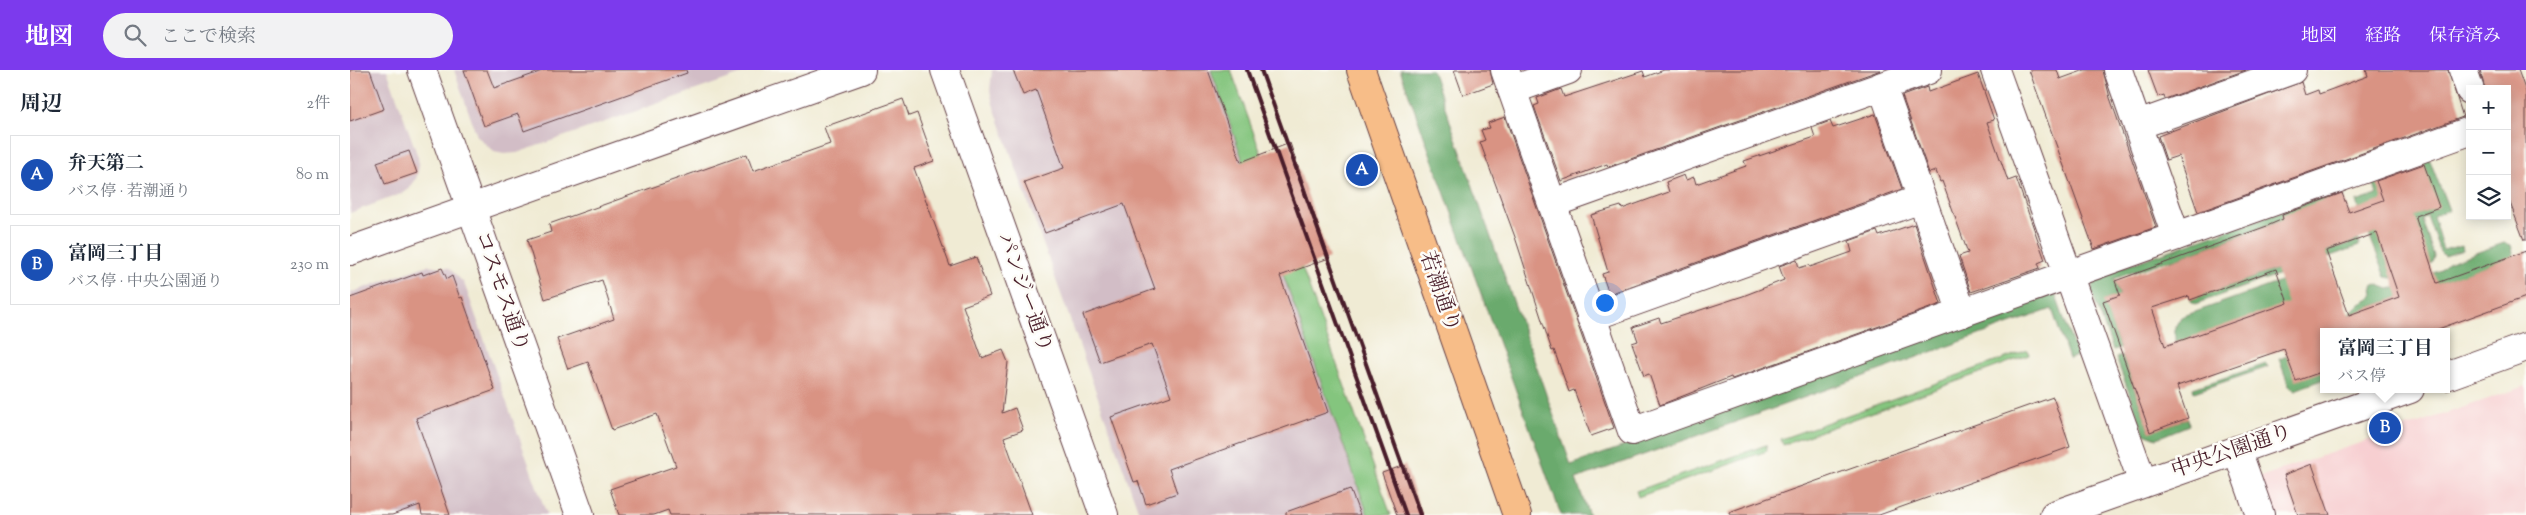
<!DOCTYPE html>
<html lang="ja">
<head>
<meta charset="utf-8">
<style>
  body { margin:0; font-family:"Sorts Mill Goudy","Noto Serif JP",serif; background:#f2f2f3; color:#1f2937 }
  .controls { position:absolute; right:15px; top:15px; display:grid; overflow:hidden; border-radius:0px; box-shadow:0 2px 12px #0003 }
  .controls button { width:45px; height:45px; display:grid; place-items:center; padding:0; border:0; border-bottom:1px solid #e0e1e3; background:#fff; color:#1f2937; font:25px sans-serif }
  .you { position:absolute; left:1254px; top:232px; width:18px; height:18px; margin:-12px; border:4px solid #fff; border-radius:50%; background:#1a73e8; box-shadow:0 0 0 8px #1a73e833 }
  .badge { display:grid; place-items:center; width:32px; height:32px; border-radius:50%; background:#7c3aed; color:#fff; font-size:16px; font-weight:700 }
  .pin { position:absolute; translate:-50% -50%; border:2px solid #fff; box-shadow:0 1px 5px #0006 }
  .popup { position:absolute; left:1970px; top:258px; width:130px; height:65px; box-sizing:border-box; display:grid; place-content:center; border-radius:0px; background:#fff; filter:drop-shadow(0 1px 4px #0005); font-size:16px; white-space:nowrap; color:#747a83 }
  .popup b { font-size:19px; color:#1f2937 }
  .popup::after { content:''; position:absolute; left:50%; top:100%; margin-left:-10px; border:10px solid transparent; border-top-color:#fff }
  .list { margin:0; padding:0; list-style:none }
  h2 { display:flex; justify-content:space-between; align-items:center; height:65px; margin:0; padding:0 20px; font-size:21px }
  h2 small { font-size:16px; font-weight:400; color:#747a83 }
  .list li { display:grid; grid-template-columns:32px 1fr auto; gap:15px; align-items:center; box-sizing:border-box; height:80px; margin:0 10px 10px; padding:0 10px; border:1px solid #e0e1e3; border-radius:0px }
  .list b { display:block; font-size:19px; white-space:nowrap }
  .list p { margin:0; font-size:16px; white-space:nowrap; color:#747a83 }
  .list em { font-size:16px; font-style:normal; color:#747a83 }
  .icon { flex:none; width:28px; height:28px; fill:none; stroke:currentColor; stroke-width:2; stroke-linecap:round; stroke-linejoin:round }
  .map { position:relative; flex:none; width:2176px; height:445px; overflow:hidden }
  header { display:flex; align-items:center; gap:30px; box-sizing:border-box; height:70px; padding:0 25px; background:#7c3aed; color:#fff }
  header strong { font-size:24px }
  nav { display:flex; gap:28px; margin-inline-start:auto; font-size:18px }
  .search { width:350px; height:45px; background:#f2f2f3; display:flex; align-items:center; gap:12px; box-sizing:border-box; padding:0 18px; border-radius:28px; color:#747a83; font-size:19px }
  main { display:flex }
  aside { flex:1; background:#fff }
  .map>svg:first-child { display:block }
  .built { fill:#f7cfd1 }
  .industrial { fill:#d2bdc6 }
  .green { fill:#84c57e; stroke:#677254 }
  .forest { fill:#6baa6d; stroke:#5a644c }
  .building { fill:#d99383; fill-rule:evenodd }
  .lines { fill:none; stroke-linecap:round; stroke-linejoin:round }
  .minor-casing { stroke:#633e44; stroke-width:30 }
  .major-casing { stroke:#633e44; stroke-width:30 }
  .minor { stroke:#fff; stroke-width:28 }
  .major { stroke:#f7bd88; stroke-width:28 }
  .rail { stroke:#4a1f2b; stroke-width:4 }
  .labels { text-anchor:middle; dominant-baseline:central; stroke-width:5; stroke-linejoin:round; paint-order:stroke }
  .street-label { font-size:21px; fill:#4a1f2b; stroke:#fdfcf7 }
</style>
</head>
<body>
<header>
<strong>地図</strong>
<div class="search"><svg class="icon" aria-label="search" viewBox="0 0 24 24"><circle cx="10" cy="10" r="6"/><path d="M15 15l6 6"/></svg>ここで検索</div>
<nav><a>地図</a><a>経路</a><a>保存済み</a></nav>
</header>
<main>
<aside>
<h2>周辺<small>2件</small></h2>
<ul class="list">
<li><span class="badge" style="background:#1a4fb4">A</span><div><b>弁天第二</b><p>バス停 · 若潮通り</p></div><em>80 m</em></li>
<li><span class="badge" style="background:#1a4fb4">B</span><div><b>富岡三丁目</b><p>バス停 · 中央公園通り</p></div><em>230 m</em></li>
</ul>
</aside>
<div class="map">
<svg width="2176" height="445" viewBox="0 0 2176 445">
  <rect width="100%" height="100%" fill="#fdfcf7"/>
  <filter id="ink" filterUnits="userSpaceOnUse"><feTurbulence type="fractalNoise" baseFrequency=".02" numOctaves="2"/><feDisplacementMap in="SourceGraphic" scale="10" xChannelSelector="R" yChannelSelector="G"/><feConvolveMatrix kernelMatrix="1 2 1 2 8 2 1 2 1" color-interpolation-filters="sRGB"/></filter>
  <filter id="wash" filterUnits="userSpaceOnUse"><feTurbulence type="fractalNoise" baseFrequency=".0096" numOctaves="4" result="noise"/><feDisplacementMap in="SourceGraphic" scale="20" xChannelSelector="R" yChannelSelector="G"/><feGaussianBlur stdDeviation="1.12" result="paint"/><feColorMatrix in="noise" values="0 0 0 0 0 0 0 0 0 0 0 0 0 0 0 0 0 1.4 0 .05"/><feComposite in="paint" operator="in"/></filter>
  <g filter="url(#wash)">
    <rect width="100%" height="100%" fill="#f0ebd4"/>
    <path class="built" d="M 2176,316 L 2176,445 L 1924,445 L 1910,407 Z"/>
    <g class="industrial">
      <path d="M 0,0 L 37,0 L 68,87 L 69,97 L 66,109 L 59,119 L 51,124 L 0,143 Z"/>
      <path d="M 104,0 L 403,0 L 167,83 L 154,84 L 144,82 L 127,66 Z"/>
      <path d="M 642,0 L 861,0 L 1018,445 L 790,445 L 643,34 L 640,21 Z"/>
      <path d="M 78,195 L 99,198 L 114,213 L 197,445 L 0,445 L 0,223 Z"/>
    </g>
    <g class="green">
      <path d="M 861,0 L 881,0 L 1041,445 L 1018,445 Z"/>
      <path d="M 1678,280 L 1679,285 L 1433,375 L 1431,369 Z"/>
      <path d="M 1416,375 L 1417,381 L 1288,427 L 1286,421 Z"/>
    </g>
    <g class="forest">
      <path d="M 1050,0 L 1082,0 L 1221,395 L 1705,223 L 1727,286 L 1719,289 L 1702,239 L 1226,409 L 1239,445 L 1211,445 Z"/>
      <path d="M 2079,88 L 2099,140 L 2083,146 L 2093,180 L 2112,175 L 2113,180 L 2094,186 L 2090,182 L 2077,146 L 2072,150 L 2084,186 L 2082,193 L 2042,208 L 2036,207 L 2006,132 L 2027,125 L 2022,108 Z"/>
      <path d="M 1992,120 L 1994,127 L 1826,189 L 1812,192 L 1764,209 L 1770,225 L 1754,231 L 1770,278 L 1763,280 L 1741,220 L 1747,206 Z"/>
      <path d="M 2009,170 L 2009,176 L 1845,234 L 1840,230 Z"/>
      <path d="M 2154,173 L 2161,175 L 2164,186 L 1999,245 C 2010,230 2013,235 2023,226 L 2022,216 L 2026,214 L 2039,219 L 2089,201 L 2097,193 Z"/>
      <path d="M 1981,194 L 1983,201 L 1939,235 L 1825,273 L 1825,257 L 1831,247 Z"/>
      <path d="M 1772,285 L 1800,361 L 1838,348 L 1839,355 L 1807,368 L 1794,363 L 1766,288 Z"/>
      <path d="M 1937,286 L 1974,301 L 1974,309 L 1945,320 L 1939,316 L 1929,289 Z"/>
      <path d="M 1916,294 L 1918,297 L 1844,322 L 1843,318 Z"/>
    </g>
    <g id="blocks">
      <g class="building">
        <path d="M 0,0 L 20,0 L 34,39 L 0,51 Z"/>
        <path d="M 114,0 L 137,0 L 144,18 L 195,0 L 336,0 L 337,3 L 174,61 L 168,44 L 134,56 Z"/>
        <path d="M 663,0 L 858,0 L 891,92 L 940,73 L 979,188 L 930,206 L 978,342 L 819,399 L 827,423 L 796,434 L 788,411 L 784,412 L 761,347 L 821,326 L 802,274 L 750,292 L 733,245 L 805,219 L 774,134 L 695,163 L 674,112 L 714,98 L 686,20 L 673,25 Z"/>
        <path d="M 1104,0 L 1140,0 L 1143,14 L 1113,25 Z"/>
        <path d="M 1314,0 L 1531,0 L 1258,97 L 1257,94 L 1211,111 L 1184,36 L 1189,34 L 1187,28 L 1211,19 L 1214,27 L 1293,1 L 1295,7 Z"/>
        <path d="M 1679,0 L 1707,0 L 1710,9 L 1735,0 L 1753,0 L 1760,28 L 1806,157 L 1744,179 Z"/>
        <path d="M 1798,0 L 1896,0 L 1815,29 L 1814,25 L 1808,27 Z"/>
        <path d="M 2016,0 L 2098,0 L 2113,47 L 1848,142 L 1828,86 L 1816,90 L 1808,66 L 1951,12 L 1955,25 L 1968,20 L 1969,24 L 2018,6 Z"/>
        <path d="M 2130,0 L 2168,0 L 2176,22 L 2176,170 L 2174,170 L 2157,125 L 2157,19 L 2135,19 Z"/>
        <path d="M 1628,4 L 1644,50 L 1637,52 L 1658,111 L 1666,108 L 1695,190 L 1688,193 L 1690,198 L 1621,222 L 1609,186 L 1618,183 L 1592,111 L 1590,112 L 1586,101 L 1579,103 L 1552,26 L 1577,17 L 1578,22 Z"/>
        <path d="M 553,29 L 559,46 L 567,43 L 584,91 L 564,98 L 600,196 L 626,187 L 640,226 L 613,236 L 632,288 L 653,280 L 658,292 L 652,343 L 665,338 L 673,360 L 654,367 L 682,445 L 320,445 L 318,440 L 304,445 L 269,445 L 260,419 L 326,396 L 307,344 L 262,360 L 238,292 L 218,299 L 207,269 L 264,249 L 252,210 L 195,229 L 177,170 L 201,162 L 199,154 L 397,84 L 403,101 L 480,74 L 474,57 Z"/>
        <path d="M 1525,44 L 1552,119 L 1259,224 L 1252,204 L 1258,202 L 1241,145 L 1271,136 L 1272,139 L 1319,122 L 1316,112 L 1334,105 L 1336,110 L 1344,107 L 1346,114 L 1396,96 L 1394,91 L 1465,67 L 1462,58 L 1480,51 L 1483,58 Z"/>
        <path d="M 1155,47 L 1264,358 L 1241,366 L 1224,320 L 1219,322 L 1204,280 L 1202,281 L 1165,167 L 1130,72 L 1135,70 L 1131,60 L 1140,58 L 1138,53 Z"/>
        <path d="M 59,81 L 67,103 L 35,114 L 27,92 Z"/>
        <path d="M 2074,94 L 2089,137 L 2065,146 L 2087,213 L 2176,181 L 2176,227 L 2080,262 L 1974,262 L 1974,301 L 1946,311 L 1934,279 L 1827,316 L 1838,348 L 1800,362 L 1753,231 L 1770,225 L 1765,211 L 1917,156 L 1933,149 L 1932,145 L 1992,123 L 1999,142 L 2033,130 L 2026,111 ZM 2027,163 L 2049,227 L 1999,245 L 1976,181 ZM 1926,199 L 1938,233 L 1815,276 L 1802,238 L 1839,226 L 1840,230 Z"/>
        <path d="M 1564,154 L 1591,234 L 1382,309 L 1381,307 L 1310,335 L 1299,304 L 1294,306 L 1282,273 L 1288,271 L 1283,257 L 1309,248 L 1311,253 L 1393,226 L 1434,210 L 1429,196 L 1447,190 L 1449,198 L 1459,195 L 1460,197 L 1502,182 L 1499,171 L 1527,161 L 1529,166 Z"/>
        <path d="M 92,198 L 97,209 L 102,206 L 110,228 L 112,227 L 145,320 L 66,348 L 100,445 L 72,445 L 70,435 L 42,445 L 0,445 L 0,228 L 72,202 L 73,205 Z"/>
        <path d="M 1703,327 L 1720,377 L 1529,445 L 1380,445 L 1379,442 Z"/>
        <path d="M 1962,394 L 1980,445 L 1948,445 L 1934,405 Z"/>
        <path d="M 1055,395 L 1072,445 L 1047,445 L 1032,403 Z"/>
        <path d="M 1000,419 L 1010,445 L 936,445 L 936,442 Z"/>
      </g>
    </g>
  </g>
  <g filter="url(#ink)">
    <use href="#blocks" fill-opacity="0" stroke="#633e44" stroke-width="1"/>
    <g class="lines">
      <g class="minor-casing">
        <g id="minor">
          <path d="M 72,0 L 230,445"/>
          <path d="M 595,0 L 754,445"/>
          <path d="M 1155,0 L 1282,361 L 2120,61"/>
          <path d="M 1645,0 L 1793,413"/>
          <path d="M 1768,0 L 1826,166"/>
          <path d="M 2113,0 L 2120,20"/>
          <path d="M 1532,16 L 1612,243"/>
          <path d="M 1162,20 L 1218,0"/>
          <path d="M 1788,55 L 1942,0"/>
          <path d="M 1203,133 L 1578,0"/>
          <path d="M 0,181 L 511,0"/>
          <path d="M 1241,247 L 1571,129"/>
          <path d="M 2096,306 L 2176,277"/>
          <path d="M 1887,380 L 1910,445"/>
          <path d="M 1704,445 L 2060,319"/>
        </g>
      </g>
      <g class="major-casing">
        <path id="major" d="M 1011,0 L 1167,445"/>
      </g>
      <use href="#minor" class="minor"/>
      <use href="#major" class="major"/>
      <g class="rail">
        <path d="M 897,0 L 1056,445"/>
        <path d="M 911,0 L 1070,445"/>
      </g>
    </g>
  </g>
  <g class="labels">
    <g class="street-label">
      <text transform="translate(151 222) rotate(71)">コスモス通り</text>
      <text transform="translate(1089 222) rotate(71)">若潮通り</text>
      <text transform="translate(674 223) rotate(70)">パンジー通り</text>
      <text transform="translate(1882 382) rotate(-19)">中央公園通り</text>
    </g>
  </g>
</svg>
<div class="controls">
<button>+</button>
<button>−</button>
<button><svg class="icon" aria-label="layers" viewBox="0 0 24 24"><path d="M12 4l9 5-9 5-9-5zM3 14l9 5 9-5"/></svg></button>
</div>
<div class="you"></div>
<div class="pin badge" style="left:1012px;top:100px;background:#1a4fb4">A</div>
<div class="pin badge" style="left:2035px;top:358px;background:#1a4fb4">B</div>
<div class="popup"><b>富岡三丁目</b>バス停</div>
</div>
</main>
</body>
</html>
